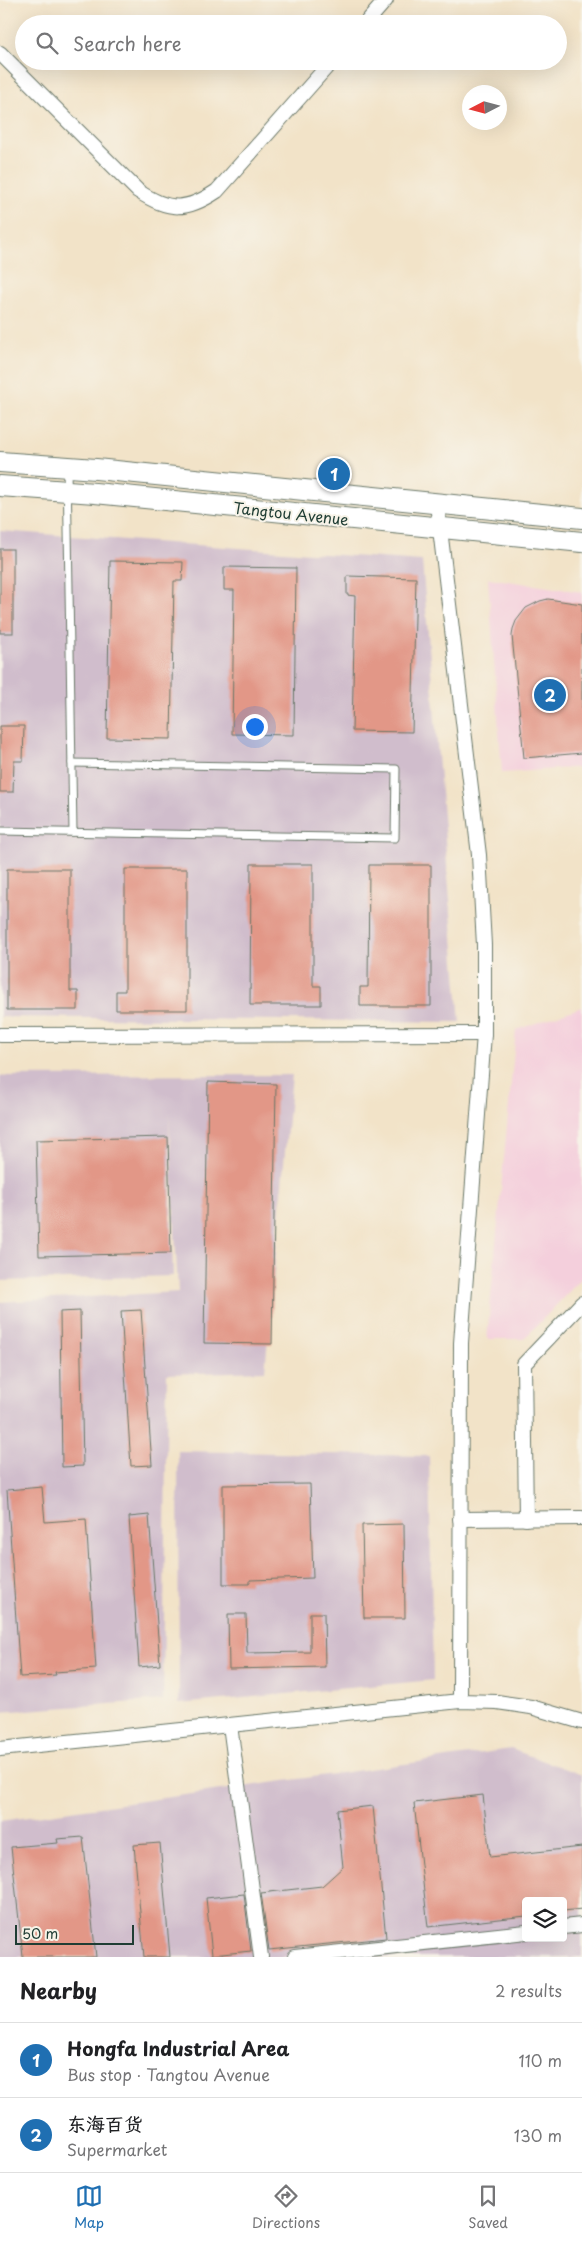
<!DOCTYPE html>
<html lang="en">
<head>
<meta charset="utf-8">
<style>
  body { margin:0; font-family:"Playpen Sans","LXGW WenKai TC",sans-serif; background:#f2f2f2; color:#202124 }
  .controls { position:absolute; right:15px; bottom:15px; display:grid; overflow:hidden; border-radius:5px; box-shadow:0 5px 20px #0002 }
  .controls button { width:45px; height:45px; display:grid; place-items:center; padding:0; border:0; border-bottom:1px solid #e0e0e0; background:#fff; color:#202124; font:25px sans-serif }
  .compass { position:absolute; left:462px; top:85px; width:45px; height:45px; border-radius:50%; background:#fff; box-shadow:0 5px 20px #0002; rotate:264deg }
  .scale { position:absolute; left:15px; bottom:12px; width:119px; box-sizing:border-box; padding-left:5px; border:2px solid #1f3d34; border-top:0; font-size:14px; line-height:18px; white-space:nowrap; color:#1f3d34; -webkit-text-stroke:4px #f7f3e8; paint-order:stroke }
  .you { position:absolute; left:254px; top:726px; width:18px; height:18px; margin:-12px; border:4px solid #fff; border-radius:50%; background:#1a73e8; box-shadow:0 0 0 8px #1a73e833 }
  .badge { display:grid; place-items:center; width:32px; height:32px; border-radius:50%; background:#1f6fb2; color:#fff; font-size:16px; font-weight:700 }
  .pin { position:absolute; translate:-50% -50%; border:2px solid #fff; box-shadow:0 1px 5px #0006 }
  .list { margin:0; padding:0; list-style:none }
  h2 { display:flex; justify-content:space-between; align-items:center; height:65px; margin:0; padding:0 20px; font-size:21px }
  h2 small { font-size:16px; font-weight:400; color:#757577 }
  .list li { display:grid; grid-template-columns:32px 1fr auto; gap:15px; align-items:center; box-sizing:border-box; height:75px; padding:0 20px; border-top:1px solid #e0e0e0 }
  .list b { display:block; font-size:19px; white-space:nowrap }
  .list p { margin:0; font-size:16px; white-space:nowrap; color:#757577 }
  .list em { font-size:16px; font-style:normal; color:#757577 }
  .icon { flex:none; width:28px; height:28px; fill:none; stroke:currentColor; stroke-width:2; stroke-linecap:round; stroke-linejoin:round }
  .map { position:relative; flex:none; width:582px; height:1957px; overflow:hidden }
  .search { position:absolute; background:#fff; box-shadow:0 5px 20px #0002; left:15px; right:15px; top:15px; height:55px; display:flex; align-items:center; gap:12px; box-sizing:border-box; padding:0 18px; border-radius:28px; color:#757577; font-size:19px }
  .sheet { height:215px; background:#fff }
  nav { display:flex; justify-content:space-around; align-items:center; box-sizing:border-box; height:70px; border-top:1px solid #e0e0e0; background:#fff; font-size:14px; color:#757577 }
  nav a { display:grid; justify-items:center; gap:2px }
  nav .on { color:#1f6fb2 }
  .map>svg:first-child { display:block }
  .built { fill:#f4cfdc }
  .industrial { fill:#d0bdcc; fill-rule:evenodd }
  .building { fill:#e29787 }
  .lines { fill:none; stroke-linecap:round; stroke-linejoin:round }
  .lane-casing { stroke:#697768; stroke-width:9 }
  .street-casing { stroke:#697768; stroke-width:16 }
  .secondary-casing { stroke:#697768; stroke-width:22 }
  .lane { stroke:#fff; stroke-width:7 }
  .street { stroke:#fff; stroke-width:14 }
  .secondary { stroke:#fff; stroke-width:20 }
  .labels { text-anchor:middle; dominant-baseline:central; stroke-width:4; stroke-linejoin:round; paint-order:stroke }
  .street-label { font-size:15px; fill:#1f3d34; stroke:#f7f3e8 }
</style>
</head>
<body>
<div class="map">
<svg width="582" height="1957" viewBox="0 0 582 1957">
  <rect width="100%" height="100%" fill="#f7f3e8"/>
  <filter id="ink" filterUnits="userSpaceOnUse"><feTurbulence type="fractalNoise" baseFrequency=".02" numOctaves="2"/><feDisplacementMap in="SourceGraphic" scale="10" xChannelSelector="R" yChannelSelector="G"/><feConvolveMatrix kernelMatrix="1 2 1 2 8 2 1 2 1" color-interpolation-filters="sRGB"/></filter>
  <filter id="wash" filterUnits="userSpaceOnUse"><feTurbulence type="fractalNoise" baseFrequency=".0096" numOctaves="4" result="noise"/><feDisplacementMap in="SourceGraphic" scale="20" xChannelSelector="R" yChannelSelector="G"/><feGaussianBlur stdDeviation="1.12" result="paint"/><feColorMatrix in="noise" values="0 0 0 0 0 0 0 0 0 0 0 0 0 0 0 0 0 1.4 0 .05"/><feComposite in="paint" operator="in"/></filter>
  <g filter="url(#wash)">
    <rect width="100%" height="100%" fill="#f2e3c8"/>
    <g class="built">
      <path d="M 488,578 L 582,592 L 582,767 L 502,773 Z"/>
      <path d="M 582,1007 L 582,1278 L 524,1339 L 487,1339 L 516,1030 Z"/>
    </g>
    <g class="industrial">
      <path d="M 0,531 L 422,561 L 460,1022 L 0,1017 Z"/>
      <path d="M 292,1075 L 265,1371 L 167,1374 L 163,1700 L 0,1712 L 0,1302 L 178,1292 L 169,1111 L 173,1276 L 0,1281 L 0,1076 Z"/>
      <path d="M 178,1451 L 429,1456 L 433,1680 L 179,1704 Z"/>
      <path d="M 511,1749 L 582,1775 L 582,1957 L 0,1957 L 0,1821 ZM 526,1901 L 563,1901 L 563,1938 L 526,1938 Z"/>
    </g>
    <g id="blocks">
      <g class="building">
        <rect x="0" y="549" width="13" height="84"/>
        <path d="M 110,561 L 183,562 L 182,581 L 174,581 L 171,739 L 107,738 Z"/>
        <path d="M 224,567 L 296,568 L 294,735 L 232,734 L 234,590 L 224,590 Z"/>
        <path d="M 347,576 L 416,578 L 412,732 L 352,731 L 355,596 L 347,595 Z"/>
        <path d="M 548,599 L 582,604 L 582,753 L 524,758 L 512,636 L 513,629 L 516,621 L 526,608 L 540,601 Z"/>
        <path d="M 0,726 L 24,726 L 23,761 L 14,761 L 13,792 L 0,792 Z"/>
        <path d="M 251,864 L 313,864 L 313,986 L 321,986 L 321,1005 L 250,1005 Z"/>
        <path d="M 369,865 L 431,865 L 431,1006 L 360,1006 L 360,987 L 368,987 Z"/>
        <path d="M 7,869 L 70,869 L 70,991 L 78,991 L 78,1010 L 7,1010 Z"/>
        <path d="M 125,869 L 187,869 L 187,1010 L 116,1010 L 116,991 L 125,991 Z"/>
        <path d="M 208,1082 L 276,1084 L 272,1344 L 204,1343 Z"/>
        <path d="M 168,1137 L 171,1253 L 39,1256 L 36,1140 Z"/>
        <path d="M 141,1310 L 152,1465 L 131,1466 L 121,1311 Z"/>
        <path d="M 80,1311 L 83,1466 L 62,1467 L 60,1312 Z"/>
        <path d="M 310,1484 L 313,1578 L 250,1580 L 250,1584 L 223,1584 L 223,1485 Z"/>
        <path d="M 42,1487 L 45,1522 L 86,1519 L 96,1669 L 55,1672 L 56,1675 L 20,1677 L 7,1490 Z"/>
        <path d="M 149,1515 L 160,1665 L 139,1667 L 129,1517 Z"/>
        <path d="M 404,1524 L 405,1618 L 364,1618 L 362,1525 Z"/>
        <path d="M 310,1613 L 324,1613 L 325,1667 L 229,1669 L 228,1614 L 246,1614 L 247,1653 L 310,1652 Z"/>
        <path d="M 483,1795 L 490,1857 L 582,1847 L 582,1909 L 563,1911 L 563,1901 L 526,1901 L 526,1916 L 428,1927 L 414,1803 Z"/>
        <path d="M 373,1806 L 386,1938 L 269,1950 L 261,1893 L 322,1886 L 343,1867 L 337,1810 Z"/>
        <path d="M 83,1837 L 96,1957 L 23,1957 L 11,1847 L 58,1843 L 57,1839 Z"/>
        <path d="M 160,1843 L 170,1957 L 144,1957 L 134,1845 Z"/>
        <path d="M 244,1894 L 251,1951 L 212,1955 L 206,1898 Z"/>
      </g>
    </g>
  </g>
  <g filter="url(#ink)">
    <use href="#blocks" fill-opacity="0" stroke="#697768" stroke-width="1"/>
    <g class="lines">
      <g class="lane-casing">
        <g id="lane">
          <path d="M 67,468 L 73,832"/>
          <path d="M 0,831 L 395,838 L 396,769 L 72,763"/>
        </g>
      </g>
      <g class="street-casing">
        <g id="street">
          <path d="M 365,24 L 386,0"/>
          <path d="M 0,53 L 138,191 C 169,212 187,211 217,191 L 332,61"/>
          <path d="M 437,504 L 479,855 L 484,945 L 484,1034 L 461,1343 L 460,1701"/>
          <path d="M 0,1035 L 484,1034"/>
          <path d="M 460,1519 L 582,1518"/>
          <path d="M 526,1519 L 524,1364 L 582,1303"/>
          <path d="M 230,1725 L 261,1957"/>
          <path d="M 0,1749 L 460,1701 L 497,1702 L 531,1707 L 582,1722"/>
          <path d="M 563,1927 L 582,1925"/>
          <path d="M 295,1957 L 526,1932"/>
        </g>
      </g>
      <g class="secondary-casing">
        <g id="secondary">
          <path d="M 0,462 L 96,469 L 582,518"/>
          <path d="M 0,486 L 95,493 L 582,542"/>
        </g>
      </g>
      <use href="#lane" class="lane"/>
      <use href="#street" class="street"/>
      <use href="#secondary" class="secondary"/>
    </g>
  </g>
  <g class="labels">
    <g class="street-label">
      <text transform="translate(291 513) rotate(6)">Tangtou Avenue</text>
    </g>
  </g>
</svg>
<div class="controls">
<button><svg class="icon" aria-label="layers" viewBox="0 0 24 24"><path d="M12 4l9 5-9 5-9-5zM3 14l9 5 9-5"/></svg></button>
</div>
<svg class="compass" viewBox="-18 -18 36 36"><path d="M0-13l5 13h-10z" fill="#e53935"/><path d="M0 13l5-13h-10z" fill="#757577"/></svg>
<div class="scale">50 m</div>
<div class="you"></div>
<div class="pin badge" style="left:334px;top:474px">1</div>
<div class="pin badge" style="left:550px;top:695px">2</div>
<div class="search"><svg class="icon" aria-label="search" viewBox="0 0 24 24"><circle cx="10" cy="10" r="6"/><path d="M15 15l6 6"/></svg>Search here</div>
</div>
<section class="sheet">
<h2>Nearby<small>2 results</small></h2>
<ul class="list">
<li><span class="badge">1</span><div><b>Hongfa Industrial Area</b><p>Bus stop · Tangtou Avenue</p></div><em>110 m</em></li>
<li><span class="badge">2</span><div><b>东海百货</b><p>Supermarket</p></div><em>130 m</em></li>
</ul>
</section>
<nav>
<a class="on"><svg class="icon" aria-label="map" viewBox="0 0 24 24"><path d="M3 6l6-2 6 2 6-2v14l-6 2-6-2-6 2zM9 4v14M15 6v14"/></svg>Map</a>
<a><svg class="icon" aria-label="directions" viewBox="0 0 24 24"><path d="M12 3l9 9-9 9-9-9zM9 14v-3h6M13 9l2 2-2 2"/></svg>Directions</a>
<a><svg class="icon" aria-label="saved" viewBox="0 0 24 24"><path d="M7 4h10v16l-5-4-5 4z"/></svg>Saved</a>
</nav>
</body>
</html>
